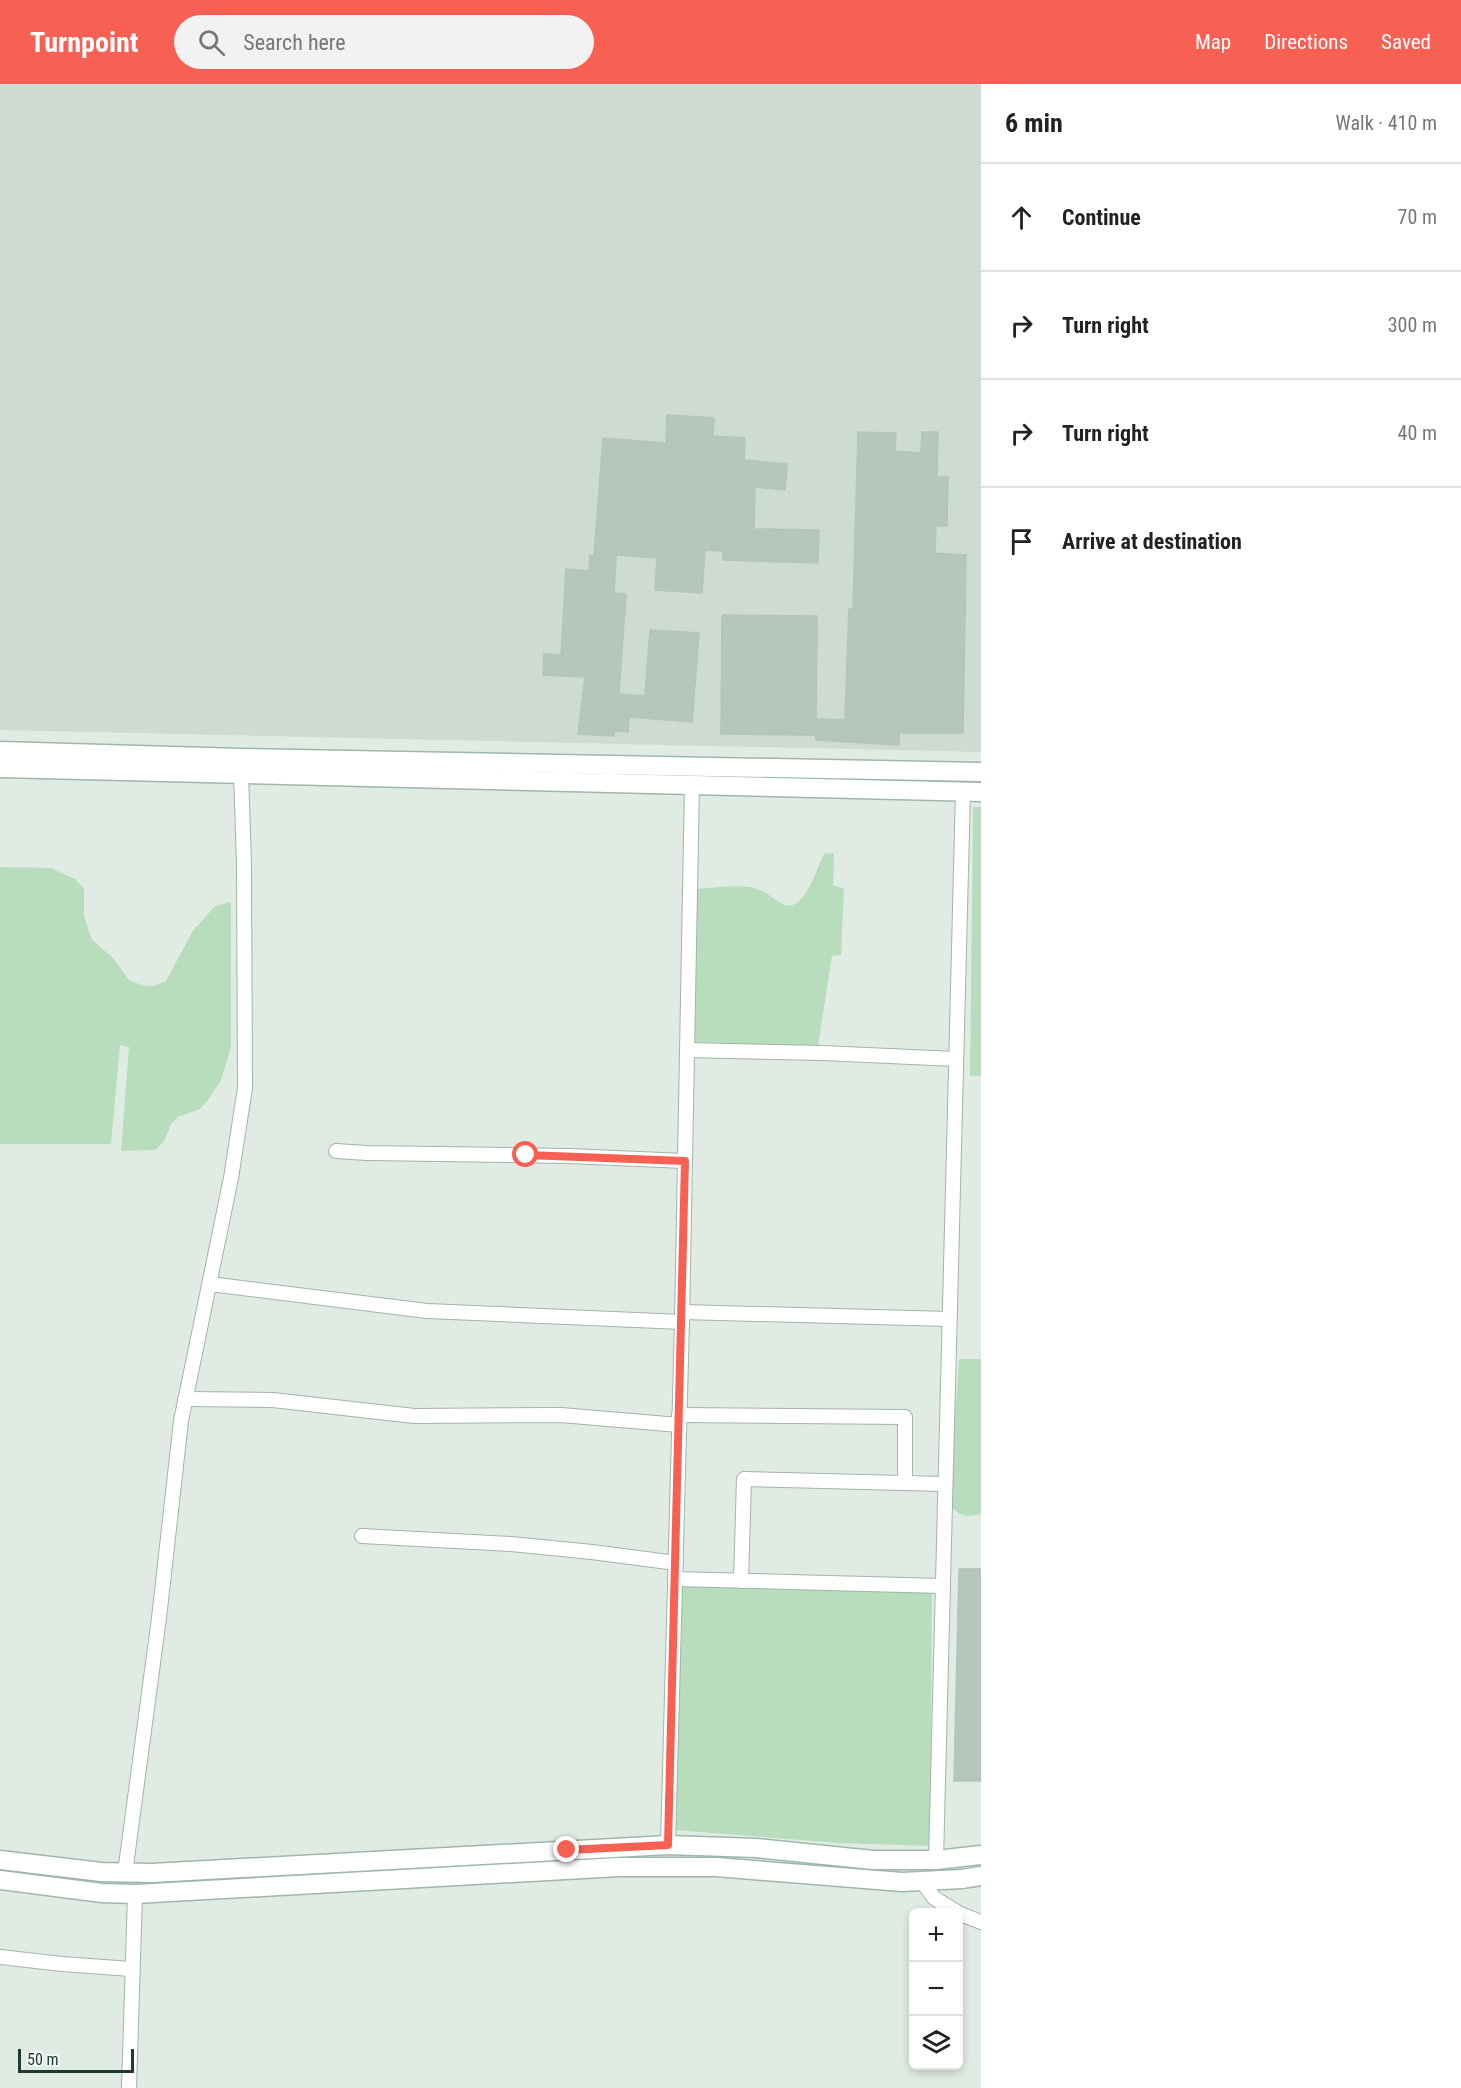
<!DOCTYPE html>
<html lang="en">
<head>
<meta charset="utf-8">
<style>
  body { margin:0; font-family:"Roboto Condensed",sans-serif; background:#f2f2f2; color:#222 }
  .controls { position:absolute; right:18px; bottom:18px; display:grid; overflow:hidden; border-radius:9px; box-shadow:0 3px 9px #0003 }
  .controls button { width:54px; height:54px; display:grid; place-items:center; padding:0; border:0; border-bottom:2px solid #e0e0e0; background:#fff; color:#222; font:30px sans-serif }
  .scale { position:absolute; left:18px; bottom:15px; width:116px; box-sizing:border-box; padding-left:6px; border:3px solid #203c30; border-top:0; font-size:16px; line-height:21px; white-space:nowrap; color:#203c30; -webkit-text-stroke:4px #f0f8f3; paint-order:stroke }
  .stop { position:absolute; width:18px; height:18px; margin:-14px; border:4px solid #f76052; border-radius:50%; background:#fff }
  .stop.end { background:#f76052; border-color:#fff; box-shadow:0 2px 6px #0008 }
  .list { margin:0; padding:0; list-style:none }
  h2 { display:flex; justify-content:space-between; align-items:center; height:78px; margin:0; padding:0 24px; font-size:26px }
  h2 small { font-size:20px; font-weight:400; color:#767676 }
  .list li { display:grid; grid-template-columns:39px 1fr auto; gap:18px; align-items:center; box-sizing:border-box; height:108px; padding:0 24px; border-top:2px solid #e0e0e0 }
  .list b { display:block; font-size:22px; white-space:nowrap }
  .list em { font-size:20px; font-style:normal; color:#767676 }
  .icon { flex:none; width:33px; height:33px; fill:none; stroke:currentColor; stroke-width:2; stroke-linecap:round; stroke-linejoin:round }
  .map { position:relative; flex:none; width:981px; height:2004px; overflow:hidden }
  header { display:flex; align-items:center; gap:36px; box-sizing:border-box; height:84px; padding:0 30px; background:#f76052; color:#fff }
  header strong { font-size:28px }
  nav { display:flex; gap:33px; margin-inline-start:auto; font-size:21px }
  .search { width:420px; height:54px; background:#f2f2f2; display:flex; align-items:center; gap:15px; box-sizing:border-box; padding:0 21px; border-radius:33px; color:#767676; font-size:22px }
  main { display:flex }
  aside { flex:1; background:#fff }
  .map>svg:first-child { display:block }
  .built { fill:#cedbd3 }
  .green { fill:#b7ddbc }
  .building { fill:#b5c6bd; stroke:#b2c5ba; stroke-width:1.5 }
  .lines { fill:none; stroke-linecap:round; stroke-linejoin:round }
  .street-casing { stroke:#a3b3aa; stroke-width:16 }
  .secondary-casing { stroke:#9eb7aa; stroke-width:21 }
  .street { stroke:#fff; stroke-width:14 }
  .secondary { stroke:#fff; stroke-width:18 }
  .route { stroke:#f76052; stroke-width:8 }
</style>
</head>
<body>
<header>
<strong>Turnpoint</strong>
<div class="search"><svg class="icon" aria-label="search" viewBox="0 0 24 24"><circle cx="10" cy="10" r="6"/><path d="M15 15l6 6"/></svg>Search here</div>
<nav><a>Map</a><a>Directions</a><a>Saved</a></nav>
</header>
<main>
<div class="map">
<svg width="981" height="2004" viewBox="0 0 981 2004">
  <rect width="100%" height="100%" fill="#e0ebe4"/>
  <path class="built" d="M 0,0 L 981,0 L 981,668 L 0,646 Z"/>
  <g class="green">
    <path d="M 973,723 L 981,723 L 981,992 L 970,992 Z"/>
    <path d="M 834,769 L 833,801 L 844,805 L 841,871 L 832,872 L 818,962 L 695,958 L 697,805 C 714,804 733,801 750,803 C 763,805 772,814 783,820 C 804,831 817,783 824,770 Z"/>
    <path d="M 0,783 L 51,784 L 75,795 L 84,805 L 84,832 L 92,856 L 113,874 L 129,896 L 141,901 L 154,902 L 166,897 L 193,847 L 215,822 L 231,818 L 231,963 L 221,996 L 208,1016 L 200,1025 L 178,1033 L 171,1040 L 164,1057 L 155,1066 L 121,1067 L 129,963 L 120,961 L 111,1060 L 0,1060 Z"/>
    <path d="M 959,1275 L 981,1275 L 981,1430 C 968,1433 962,1433 952,1424 L 952,1379 Z"/>
    <path d="M 680,1501 L 932,1505 L 930,1762 L 839,1759 L 674,1746 Z"/>
  </g>
  <g class="building">
    <path d="M 667,331 L 714,334 L 713,352 L 745,354 L 744,376 L 787,380 L 785,406 L 755,403 L 754,445 L 819,446 L 818,479 L 723,476 L 723,467 L 705,466 L 702,509 L 655,506 L 657,474 L 616,471 L 614,509 L 626,510 L 619,610 L 645,612 L 650,546 L 699,549 L 692,638 L 629,633 L 628,648 L 614,647 L 614,652 L 578,650 L 585,593 L 543,591 L 544,570 L 561,571 L 566,485 L 589,487 L 590,471 L 594,472 L 603,354 L 666,359 Z"/>
    <path d="M 858,348 L 896,349 L 895,367 L 921,369 L 922,348 L 938,348 L 937,393 L 948,393 L 947,442 L 936,442 L 935,469 L 966,471 L 963,649 L 899,649 L 899,661 L 816,656 L 816,651 L 721,650 L 722,531 L 817,532 L 816,635 L 845,636 L 849,525 L 853,525 Z"/>
    <path d="M 959,1485 L 981,1485 L 981,1697 L 954,1697 Z"/>
  </g>
  <g class="lines">
    <g class="street-casing">
      <g id="street">
        <path d="M 687,966 L 822,969 L 956,975"/>
        <path d="M 336,1067 L 367,1069 L 569,1072 L 685,1077"/>
        <path d="M 210,1200 L 427,1227 L 682,1238"/>
        <path d="M 682,1228 L 949,1235"/>
        <path d="M 185,1315 L 273,1316 L 414,1332 L 561,1331 L 679,1341"/>
        <path d="M 679,1331 L 905,1333 L 905,1398"/>
        <path d="M 362,1452 L 511,1460 L 592,1468 L 676,1479"/>
        <path d="M 675,1495 L 942,1502"/>
        <path d="M 741,1497 L 744,1395 L 945,1400"/>
        <path d="M 668,1761 L 682,1238 L 692,700"/>
        <path d="M 936,1776 L 963,707"/>
        <path d="M 125,1789 L 159,1534 L 181,1337 L 231,1094 L 245,1004 L 244,780 L 241,689"/>
        <path d="M 922,1797 L 934,1814 L 957,1828"/>
        <path d="M 958,1829 L 981,1838"/>
        <path d="M 0,1873 L 62,1880 L 131,1885"/>
        <path d="M 129,2004 L 135,1810"/>
      </g>
    </g>
    <g class="secondary-casing">
      <g id="secondary">
        <path d="M 0,667 L 241,674 L 981,688"/>
        <path d="M 0,684 L 981,708"/>
        <path d="M 0,1776 L 101,1788 L 152,1789 L 668,1761 L 756,1764 L 873,1776 L 936,1776 L 981,1771"/>
        <path d="M 0,1796 L 102,1809 L 135,1810 L 619,1783 L 716,1783 L 902,1798 L 962,1795 L 981,1792"/>
      </g>
    </g>
    <use href="#street" class="street"/>
    <use href="#secondary" class="secondary"/>
  </g>
  <g class="lines">
    <path class="route" d="M 526,1071 L 685,1077 L 668,1761 L 567,1766"/>
  </g>
</svg>
<div class="controls">
<button>+</button>
<button>−</button>
<button><svg class="icon" aria-label="layers" viewBox="0 0 24 24"><path d="M12 4l9 5-9 5-9-5zM3 14l9 5 9-5"/></svg></button>
</div>
<div class="scale">50 m</div>
<div class="stop" style="left:526px;top:1071px"></div>
<div class="stop end" style="left:567px;top:1766px"></div>
</div>
<aside>
<h2>6 min<small>Walk · 410 m</small></h2>
<ul class="list">
<li><svg class="icon" aria-label="ahead" viewBox="0 0 24 24"><path d="M12 20V5M6 11l6-6 6 6"/></svg><div><b>Continue</b></div><em>70 m</em></li>
<li><svg class="icon" aria-label="right" viewBox="0 0 24 24"><path d="M7 20v-9h11M14 6l5 5-5 5"/></svg><div><b>Turn right</b></div><em>300 m</em></li>
<li><svg class="icon" aria-label="right" viewBox="0 0 24 24"><path d="M7 20v-9h11M14 6l5 5-5 5"/></svg><div><b>Turn right</b></div><em>40 m</em></li>
<li><svg class="icon" aria-label="arrive" viewBox="0 0 24 24"><path d="M6 21V4h12l-3 4 3 4H6"/></svg><div><b>Arrive at destination</b></div></li>
</ul>
</aside>
</main>
</body>
</html>
